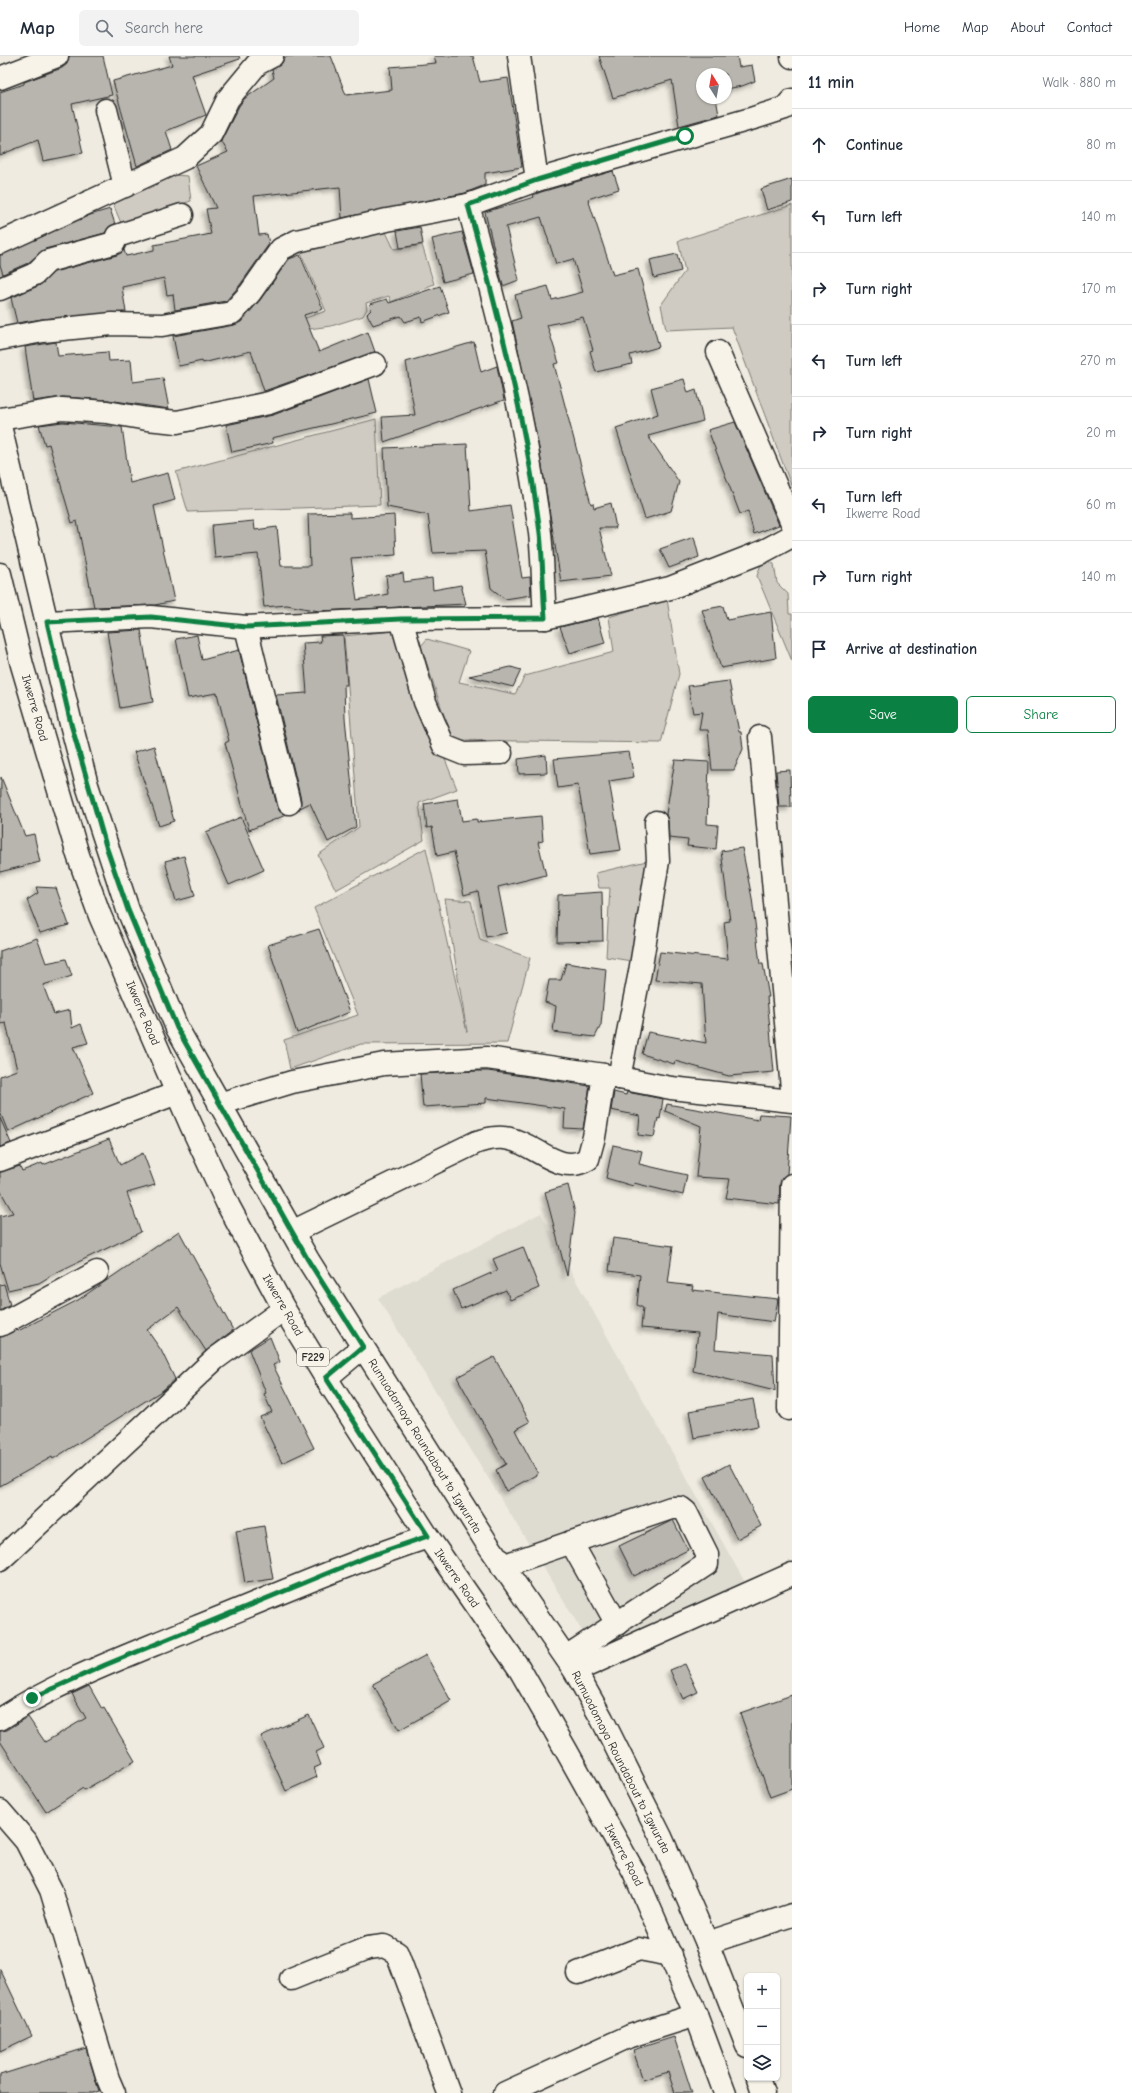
<!DOCTYPE html>
<html lang="en">
<head>
<meta charset="utf-8">
<style>
  body { margin:0; font-family:"Comic Neue",sans-serif; background:#f2f2f3; color:#1f2937 }
  .controls { position:absolute; right:12px; bottom:12px; display:grid; overflow:hidden; border-radius:6px; box-shadow:0 1px 3px #0004 }
  .controls button { width:36px; height:36px; display:grid; place-items:center; padding:0; border:0; border-bottom:1px solid #e0e1e3; background:#fff; color:#1f2937; font:20px sans-serif }
  .compass { position:absolute; left:696px; top:12px; width:36px; height:36px; border-radius:50%; background:#fff; box-shadow:0 1px 3px #0004; rotate:349deg }
  .stop { position:absolute; width:12px; height:12px; margin:-9px; border:3px solid #0b8043; border-radius:50%; background:#fff }
  .stop.end { background:#0b8043; border-color:#fff; box-shadow:0 1px 4px #0008 }
  .list { margin:0; padding:0; list-style:none }
  h2 { display:flex; justify-content:space-between; align-items:center; height:52px; margin:0; padding:0 16px; font-size:17px }
  h2 small { font-size:13px; font-weight:400; color:#747a83 }
  .list li { display:grid; grid-template-columns:26px 1fr auto; gap:12px; align-items:center; box-sizing:border-box; height:72px; padding:0 16px; border-top:1px solid #e0e1e3 }
  .list b { display:block; font-size:15px; white-space:nowrap }
  .list p { margin:0; font-size:13px; white-space:nowrap; color:#747a83 }
  .list em { font-size:13px; font-style:normal; color:#747a83 }
  .actions { display:flex; gap:8px; padding:12px 16px }
  .actions a { flex:1; padding:9px 0; border:1px solid #0b8043; border-radius:6px; text-align:center; font-size:14px; color:#0b8043 }
  .actions .main { background:#0b8043; color:#fff }
  .icon { flex:none; width:22px; height:22px; fill:none; stroke:currentColor; stroke-width:2; stroke-linecap:round; stroke-linejoin:round }
  .map { position:relative; flex:none; width:792px; height:2037px; overflow:hidden }
  header { display:flex; align-items:center; gap:24px; box-sizing:border-box; height:56px; padding:0 20px; background:#fff; border-bottom:1px solid #e0e1e3 }
  header strong { font-size:19px }
  nav { display:flex; gap:22px; margin-inline-start:auto; font-size:14px }
  .search { width:280px; height:36px; background:#f2f2f3; display:flex; align-items:center; gap:10px; box-sizing:border-box; padding:0 14px; border-radius:6px; color:#747a83; font-size:15px }
  main { display:flex }
  aside { flex:1; background:#fff }
  .map>svg:first-child { display:block }
  .built { fill:#dedbd1 }
  .green { fill:#cfcbc2; stroke:#7d7b76 }
  .building { fill:#b8b5ae; stroke:#2b2b2b; filter:url(#shadow) }
  .lines { fill:none; stroke-linecap:round; stroke-linejoin:round }
  .minor-casing { stroke:#2b2b2b; stroke-width:25 }
  .major-casing { stroke:#2b2b2b; stroke-width:25 }
  .minor { stroke:#f7f3e8; stroke-width:22 }
  .major { stroke:#f7f3e8; stroke-width:22 }
  .route { stroke:#0b8043; stroke-width:5 }
  .labels { text-anchor:middle; dominant-baseline:central; stroke-width:3; stroke-linejoin:round; paint-order:stroke }
  .shield { fill:#f7f3e8; stroke:#686764; stroke-width:1 }
  .shield-label { font-size:11px; font-weight:bold; fill:#2b2b2b }
  .street-label { font-size:12px; fill:#2b2b2b; stroke:#f7f3e8 }
</style>
</head>
<body>
<header>
<strong>Map</strong>
<div class="search"><svg class="icon" aria-label="search" viewBox="0 0 24 24"><circle cx="10" cy="10" r="6"/><path d="M15 15l6 6"/></svg>Search here</div>
<nav><a>Home</a><a>Map</a><a>About</a><a>Contact</a></nav>
</header>
<main>
<div class="map">
<svg width="792" height="2037" viewBox="0 0 792 2037">
  <defs>
    <filter id="shadow"><feDropShadow dx="-3.5" dy="3.5" stdDeviation="2" flood-color="#0004"/></filter>
  </defs>
  <rect width="100%" height="100%" fill="#efebe0"/>
  <filter id="ink" filterUnits="userSpaceOnUse"><feTurbulence type="fractalNoise" baseFrequency=".025" numOctaves="2"/><feDisplacementMap in="SourceGraphic" scale="8" xChannelSelector="R" yChannelSelector="G"/><feConvolveMatrix kernelMatrix="1 2 1 2 8 2 1 2 1" color-interpolation-filters="sRGB"/></filter>
  <g filter="url(#ink)">
    <path class="built" d="M 541,1157 L 561,1198 L 751,1537 L 593,1593 L 378,1242 Z"/>
    <g class="green">
      <path d="M 174,119 L 188,120 L 191,145 L 121,167 L 113,148 Z"/>
      <path d="M 792,149 L 792,432 L 732,271 L 666,274 L 661,249 L 685,215 L 678,185 Z"/>
      <path d="M 386,176 L 394,193 L 422,189 L 434,228 L 391,246 L 389,240 L 366,247 L 367,253 L 363,260 L 331,270 L 301,274 L 299,264 L 326,255 L 299,193 Z"/>
      <path d="M 376,363 L 380,449 L 188,456 L 176,416 Z"/>
      <path d="M 763,502 L 774,508 L 777,527 L 788,538 L 789,558 L 792,558 L 792,605 L 757,520 Z"/>
      <path d="M 667,543 L 679,618 L 661,687 L 452,684 L 421,590 L 427,583 L 469,595 L 459,626 L 515,638 L 525,620 L 614,596 L 609,561 Z"/>
      <path d="M 393,575 L 457,733 L 419,747 L 424,784 L 336,834 L 318,799 L 359,771 L 344,580 Z"/>
      <path d="M 426,792 L 467,976 L 445,843 L 471,845 L 480,884 L 530,902 L 507,987 L 361,988 L 290,1013 L 284,984 L 358,959 L 314,852 Z"/>
      <path d="M 651,804 L 638,906 L 606,901 L 610,832 L 599,832 L 596,817 Z"/>
    </g>
    <g class="building">
      <path d="M 69,0 L 103,0 L 112,39 L 72,48 L 83,97 L 43,105 L 38,84 L 0,99 L 0,36 L 24,28 L 24,26 L 62,12 L 67,8 Z"/>
      <path d="M 169,0 L 239,0 L 240,3 L 192,19 L 206,59 L 166,75 L 172,94 L 137,110 L 113,25 L 172,9 Z"/>
      <path d="M 288,0 L 331,0 L 346,39 L 392,34 L 390,11 L 436,7 L 434,0 L 473,0 L 480,26 L 508,22 L 522,111 L 485,117 L 485,129 L 465,137 L 342,162 L 340,131 L 254,140 L 259,179 L 267,178 L 269,188 L 240,229 L 226,245 L 175,254 L 173,238 L 167,239 L 164,222 L 122,231 L 126,256 L 42,263 L 17,267 L 11,242 L 40,229 L 54,216 L 117,199 L 124,194 L 126,200 L 154,194 L 154,189 L 211,178 L 206,153 L 216,152 L 196,110 L 228,96 L 221,85 L 239,50 L 244,43 L 274,22 L 272,14 L 282,7 L 284,2 Z"/>
      <path d="M 599,0 L 737,0 L 739,11 L 752,9 L 755,25 L 742,30 L 726,33 L 726,18 L 702,18 L 702,42 L 716,42 L 719,59 L 679,70 L 672,24 L 613,42 Z"/>
      <path d="M 613,115 L 619,133 L 588,143 L 613,219 L 638,213 L 659,291 L 630,299 L 632,308 L 596,316 L 590,295 L 593,294 L 583,261 L 547,269 L 559,307 L 554,308 L 591,448 L 593,447 L 594,452 L 611,447 L 616,472 L 599,472 L 611,520 L 561,526 L 539,392 L 512,265 L 521,262 L 515,239 L 548,230 L 552,244 L 583,236 L 573,203 L 556,208 L 541,161 L 506,171 L 519,224 L 503,230 L 485,156 L 534,141 L 533,139 L 541,136 Z"/>
      <path d="M 792,123 L 792,146 L 767,154 L 761,133 Z"/>
      <path d="M 110,153 L 115,168 L 109,171 L 105,177 L 45,193 L 28,207 L 3,218 L 0,209 L 0,199 L 90,159 Z"/>
      <path d="M 420,171 L 423,188 L 400,192 L 397,175 Z"/>
      <path d="M 462,176 L 474,218 L 443,226 L 432,183 Z"/>
      <path d="M 677,198 L 681,215 L 654,222 L 650,204 Z"/>
      <path d="M 300,199 L 323,253 L 304,259 L 319,296 L 368,276 L 375,296 L 264,335 L 251,295 L 203,307 L 202,305 L 179,310 L 173,280 L 234,269 L 241,266 L 260,244 L 289,203 Z"/>
      <path d="M 440,230 L 449,256 L 422,266 L 421,261 L 405,266 L 401,260 L 373,269 L 367,258 L 371,254 L 370,248 L 387,243 L 389,247 Z"/>
      <path d="M 56,286 L 58,300 L 108,296 L 109,305 L 131,304 L 133,326 L 163,322 L 169,353 L 108,344 L 63,341 L 33,345 L 25,291 Z"/>
      <path d="M 474,286 L 481,316 L 497,310 L 504,344 L 384,386 L 382,361 L 415,359 L 406,306 Z"/>
      <path d="M 369,323 L 377,357 L 272,382 L 273,387 L 232,396 L 226,369 L 273,359 Z"/>
      <path d="M 684,323 L 688,337 L 696,334 L 703,365 L 648,380 L 679,426 L 671,455 L 645,463 L 616,372 L 658,358 L 651,332 Z"/>
      <path d="M 63,366 L 122,371 L 130,427 L 168,417 L 175,444 L 154,450 L 174,545 L 155,549 L 94,551 L 77,465 L 72,467 L 49,388 L 45,389 L 39,369 Z"/>
      <path d="M 735,366 L 779,469 L 754,478 L 748,455 L 740,458 L 708,374 Z"/>
      <path d="M 467,388 L 471,455 L 510,449 L 522,522 L 530,521 L 531,539 L 505,543 L 491,532 L 485,495 L 433,497 L 428,459 L 387,451 L 384,392 Z"/>
      <path d="M 350,457 L 350,462 L 394,459 L 396,499 L 351,502 L 357,544 L 388,538 L 386,520 L 403,517 L 404,526 L 432,522 L 433,534 L 461,529 L 466,548 L 319,555 L 287,549 L 264,551 L 258,498 L 215,502 L 212,469 L 254,465 L 255,474 L 277,471 L 281,510 L 310,510 L 308,458 Z"/>
      <path d="M 694,481 L 699,501 L 669,512 L 660,493 Z"/>
      <path d="M 723,550 L 727,564 L 771,556 L 776,602 L 721,612 L 702,554 Z"/>
      <path d="M 598,562 L 605,587 L 570,597 L 560,571 Z"/>
      <path d="M 141,574 L 153,646 L 120,652 L 107,576 Z"/>
      <path d="M 197,579 L 202,604 L 239,594 L 277,750 L 280,756 L 286,759 L 249,774 L 225,687 L 229,685 L 217,637 L 188,642 L 176,583 Z"/>
      <path d="M 343,579 L 347,629 L 344,629 L 345,662 L 356,771 L 328,786 L 310,747 L 300,752 L 301,744 L 276,639 L 307,637 L 303,587 L 321,586 L 320,580 Z"/>
      <path d="M 511,611 L 521,614 L 513,631 L 469,620 Z"/>
      <path d="M 729,625 L 739,676 L 741,676 L 743,693 L 734,714 L 712,714 L 708,674 L 699,674 L 702,656 L 693,657 L 688,630 Z"/>
      <path d="M 154,690 L 174,765 L 159,770 L 134,696 Z"/>
      <path d="M 629,696 L 634,721 L 609,725 L 621,794 L 590,798 L 578,729 L 558,732 L 554,703 Z"/>
      <path d="M 546,699 L 547,717 L 519,718 L 518,703 Z"/>
      <path d="M 675,704 L 709,706 L 707,768 L 718,769 L 716,793 L 687,790 L 688,784 L 669,782 L 668,765 L 666,758 Z"/>
      <path d="M 790,714 L 791,751 L 779,751 L 776,715 Z"/>
      <path d="M 1,721 L 25,780 L 34,778 L 40,806 L 0,816 Z"/>
      <path d="M 458,743 L 462,765 L 477,763 L 477,766 L 541,760 L 543,785 L 538,786 L 546,819 L 498,831 L 507,877 L 486,881 L 478,835 L 464,839 L 454,796 L 437,800 L 432,771 L 427,772 L 424,748 Z"/>
      <path d="M 241,761 L 264,814 L 229,829 L 206,776 Z"/>
      <path d="M 742,792 L 752,842 L 760,908 L 763,908 L 769,941 L 767,941 L 774,1016 L 729,1020 L 675,1005 L 674,1008 L 642,998 L 648,976 L 706,987 L 702,928 L 655,924 L 660,896 L 728,903 L 724,866 L 730,865 L 721,795 Z"/>
      <path d="M 184,800 L 195,840 L 176,845 L 165,805 Z"/>
      <path d="M 36,831 L 56,832 L 69,869 L 40,877 L 27,844 L 38,837 Z"/>
      <path d="M 602,836 L 603,885 L 557,886 L 558,839 Z"/>
      <path d="M 319,873 L 350,956 L 297,977 L 268,889 Z"/>
      <path d="M 37,882 L 46,907 L 66,903 L 72,920 L 43,929 L 54,958 L 70,954 L 72,972 L 81,968 L 88,987 L 73,991 L 93,1037 L 8,1076 L 0,1056 L 0,1020 L 17,1014 L 6,967 L 0,968 L 0,895 Z"/>
      <path d="M 566,907 L 606,913 L 601,969 L 595,981 L 553,976 L 556,950 L 545,946 L 549,924 L 561,924 Z"/>
      <path d="M 475,1015 L 488,1015 L 590,1030 L 583,1073 L 564,1072 L 565,1053 L 486,1042 L 486,1047 L 423,1051 L 420,1018 Z"/>
      <path d="M 614,1036 L 626,1039 L 627,1036 L 663,1043 L 660,1063 L 658,1062 L 654,1081 L 638,1079 L 640,1060 L 611,1054 Z"/>
      <path d="M 667,1048 L 758,1064 L 759,1058 L 791,1060 L 787,1118 L 782,1122 L 780,1128 L 779,1148 L 726,1142 L 730,1123 L 696,1121 L 701,1070 L 665,1055 Z"/>
      <path d="M 0,1062 L 11,1087 L 0,1091 Z"/>
      <path d="M 109,1083 L 120,1109 L 143,1097 L 155,1129 L 127,1137 L 141,1176 L 49,1220 L 49,1221 L 39,1227 L 8,1234 L 0,1207 L 0,1160 L 13,1157 L 0,1134 L 0,1116 L 20,1110 L 22,1115 L 42,1107 L 43,1109 Z"/>
      <path d="M 613,1089 L 642,1095 L 639,1108 L 687,1119 L 683,1139 L 634,1127 L 633,1130 L 606,1122 Z"/>
      <path d="M 568,1129 L 575,1157 L 567,1220 L 545,1136 Z"/>
      <path d="M 179,1175 L 233,1274 L 206,1295 L 178,1251 L 147,1274 L 161,1294 L 175,1323 L 163,1334 L 53,1403 L 52,1401 L 0,1430 L 0,1281 L 18,1274 L 18,1275 L 78,1244 Z"/>
      <path d="M 613,1182 L 673,1190 L 668,1227 L 693,1230 L 692,1234 L 778,1243 L 774,1266 L 718,1258 L 715,1293 L 773,1298 L 775,1335 L 693,1315 L 698,1277 L 641,1272 L 643,1252 L 637,1249 L 640,1219 L 609,1215 Z"/>
      <path d="M 523,1191 L 539,1232 L 510,1244 L 506,1234 L 461,1253 L 453,1234 L 498,1214 L 493,1203 Z"/>
      <path d="M 4,1228 L 10,1249 L 0,1255 L 0,1229 Z"/>
      <path d="M 270,1281 L 280,1306 L 273,1309 L 314,1392 L 282,1407 L 260,1361 L 272,1356 L 264,1338 L 266,1337 L 249,1294 Z"/>
      <path d="M 494,1301 L 530,1366 L 515,1374 L 538,1418 L 506,1435 L 496,1414 L 506,1408 L 457,1321 Z"/>
      <path d="M 753,1343 L 758,1370 L 694,1382 L 689,1355 Z"/>
      <path d="M 729,1408 L 761,1470 L 737,1483 L 705,1421 Z"/>
      <path d="M 673,1464 L 688,1494 L 634,1520 L 619,1490 Z"/>
      <path d="M 264,1470 L 273,1523 L 245,1527 L 236,1475 Z"/>
      <path d="M 426,1599 L 451,1645 L 399,1674 L 373,1628 Z"/>
      <path d="M 685,1608 L 698,1636 L 683,1643 L 670,1614 Z"/>
      <path d="M 89,1630 L 102,1653 L 104,1652 L 135,1705 L 84,1734 L 83,1732 L 46,1756 L 0,1685 L 0,1675 L 7,1674 L 28,1661 L 45,1686 L 86,1662 L 72,1638 Z"/>
      <path d="M 792,1639 L 792,1733 L 770,1741 L 740,1657 Z"/>
      <path d="M 309,1659 L 324,1692 L 316,1696 L 321,1709 L 314,1712 L 317,1721 L 286,1735 L 261,1680 Z"/>
      <path d="M 0,1913 L 32,1980 L 0,1995 Z"/>
      <path d="M 674,1981 L 692,2037 L 675,2037 L 668,2016 L 643,2024 L 633,1994 Z"/>
      <path d="M 86,1992 L 99,2035 L 93,2037 L 0,2037 L 0,2019 Z"/>
    </g>
    <g class="lines">
      <g class="minor-casing">
        <g id="minor">
          <path d="M 519,0 L 537,124"/>
          <path d="M 792,0 L 792,1"/>
          <path d="M 0,22 L 57,0"/>
          <path d="M 106,54 L 125,130"/>
          <path d="M 468,149 C 498,257 526,365 540,477 C 543,505 543,534 545,562"/>
          <path d="M 0,187 L 185,102 L 211,78 L 228,43 L 257,8 L 272,0"/>
          <path d="M 0,233 L 35,218 L 48,205 L 114,187 L 117,180 L 182,159"/>
          <path d="M 0,283 L 43,275 L 112,268 L 162,269 L 232,257 L 250,237 L 281,193 L 297,185 L 387,164 L 468,149 L 537,124 L 754,62 L 785,52 L 792,44"/>
          <path d="M 718,296 L 792,467"/>
          <path d="M 0,363 L 62,353 L 107,356 L 147,363 L 177,366 L 269,347 L 375,308"/>
          <path d="M 401,563 L 425,646 L 444,690 L 464,698 L 501,697"/>
          <path d="M 47,566 L 151,561 L 246,571 L 401,563 L 545,562 L 670,532 L 762,496 L 792,480"/>
          <path d="M 246,571 L 289,747"/>
          <path d="M 760,681 L 792,1033"/>
          <path d="M 619,1022 L 640,916 L 658,805 L 656,766"/>
          <path d="M 219,1048 L 292,1026 L 384,1008 L 487,1002 L 604,1019 L 671,1032 L 792,1045"/>
          <path d="M 0,1104 L 177,1037"/>
          <path d="M 292,1176 L 477,1086 C 488,1083 498,1080 510,1083 C 537,1089 560,1120 588,1103 L 594,1081 L 604,1019"/>
          <path d="M 0,1269 L 97,1216"/>
          <path d="M 789,1353 L 792,1129"/>
          <path d="M 571,1486 L 617,1568"/>
          <path d="M 0,1504 L 215,1303 L 284,1253"/>
          <path d="M 502,1510 L 671,1452 L 681,1452 L 686,1456 L 707,1498 L 707,1508 L 566,1601"/>
          <path d="M 575,1615 L 792,1518"/>
          <path d="M 0,1663 C 60,1624 128,1600 194,1572 C 272,1541 348,1507 428,1481"/>
          <path d="M 0,1755 L 26,1785 L 51,1834 L 108,2023 L 114,2037"/>
          <path d="M 707,1887 L 792,1859"/>
          <path d="M 578,1917 L 639,1893 L 671,1899"/>
          <path d="M 291,1923 L 368,1892 L 384,1890 L 397,1897 L 449,2037"/>
          <path d="M 505,2037 L 630,1980 L 696,1959"/>
        </g>
      </g>
      <g class="major-casing">
        <g id="major">
          <path d="M 0,370 L 71,668 L 87,729 L 128,854 L 177,972 L 308,1204 L 485,1484 L 575,1615 L 602,1663 L 661,1781 L 707,1887 L 747,1990"/>
          <path d="M 0,518 L 22,609 L 78,799 L 100,860 L 191,1069 L 229,1151 L 284,1253 L 326,1322 L 428,1481 L 519,1612 L 566,1694 L 634,1816 L 696,1959 L 725,2037"/>
          <path d="M 326,1322 L 363,1291"/>
          <path d="M 758,2022 L 763,2037"/>
        </g>
      </g>
      <use href="#minor" class="minor"/>
      <use href="#major" class="major"/>
    </g>
  </g>
  <g class="lines" filter="url(#ink)">
    <path class="route" d="M 32,1642 L 105,1609 L 367,1501 L 428,1480 L 326,1322 L 363,1291 L 308,1204 L 177,972 L 128,854 L 106,790 L 71,668 L 47,566 L 151,561 L 246,571 L 401,563 L 545,562 C 543,534 543,505 540,477 C 526,365 498,257 468,149 L 537,124 L 685,80"/>
  </g>
  <g class="labels">
    <rect class="shield" x="297" y="1292" width="32" height="18" rx="3"/>
    <g class="shield-label">
      <text x="313" y="1301">F229</text>
    </g>
    <g class="street-label">
      <text transform="translate(35 652) rotate(74)">Ikwerre Road</text>
      <text transform="translate(143 957) rotate(67)">Ikwerre Road</text>
      <text transform="translate(283 1249) rotate(60)">Ikwerre Road</text>
      <text transform="translate(425 1390) rotate(58)">Rumuodomaya Roundabout to Igwuruta</text>
      <text transform="translate(457 1522) rotate(55)">Ikwerre Road</text>
      <text transform="translate(621 1706) rotate(63)">Rumuodomaya Roundabout to Igwuruta</text>
      <text transform="translate(624 1799) rotate(62)">Ikwerre Road</text>
    </g>
  </g>
</svg>
<div class="controls">
<button>+</button>
<button>−</button>
<button><svg class="icon" aria-label="layers" viewBox="0 0 24 24"><path d="M12 4l9 5-9 5-9-5zM3 14l9 5 9-5"/></svg></button>
</div>
<svg class="compass" viewBox="-18 -18 36 36"><path d="M0-13l5 13h-10z" fill="#e53935"/><path d="M0 13l5-13h-10z" fill="#747a83"/></svg>
<div class="stop" style="left:685px;top:80px"></div>
<div class="stop end" style="left:32px;top:1642px"></div>
</div>
<aside>
<h2>11 min<small>Walk · 880 m</small></h2>
<ul class="list">
<li><svg class="icon" aria-label="ahead" viewBox="0 0 24 24"><path d="M12 20V5M6 11l6-6 6 6"/></svg><div><b>Continue</b></div><em>80 m</em></li>
<li><svg class="icon" aria-label="left" viewBox="0 0 24 24"><path d="M17 20v-9H6M10 6l-5 5 5 5"/></svg><div><b>Turn left</b></div><em>140 m</em></li>
<li><svg class="icon" aria-label="right" viewBox="0 0 24 24"><path d="M7 20v-9h11M14 6l5 5-5 5"/></svg><div><b>Turn right</b></div><em>170 m</em></li>
<li><svg class="icon" aria-label="left" viewBox="0 0 24 24"><path d="M17 20v-9H6M10 6l-5 5 5 5"/></svg><div><b>Turn left</b></div><em>270 m</em></li>
<li><svg class="icon" aria-label="right" viewBox="0 0 24 24"><path d="M7 20v-9h11M14 6l5 5-5 5"/></svg><div><b>Turn right</b></div><em>20 m</em></li>
<li><svg class="icon" aria-label="left" viewBox="0 0 24 24"><path d="M17 20v-9H6M10 6l-5 5 5 5"/></svg><div><b>Turn left</b><p>Ikwerre Road</p></div><em>60 m</em></li>
<li><svg class="icon" aria-label="right" viewBox="0 0 24 24"><path d="M7 20v-9h11M14 6l5 5-5 5"/></svg><div><b>Turn right</b></div><em>140 m</em></li>
<li><svg class="icon" aria-label="arrive" viewBox="0 0 24 24"><path d="M6 21V4h12l-3 4 3 4H6"/></svg><div><b>Arrive at destination</b></div></li>
</ul>
<div class="actions"><a class="main">Save</a><a>Share</a></div>
</aside>
</main>
</body>
</html>
